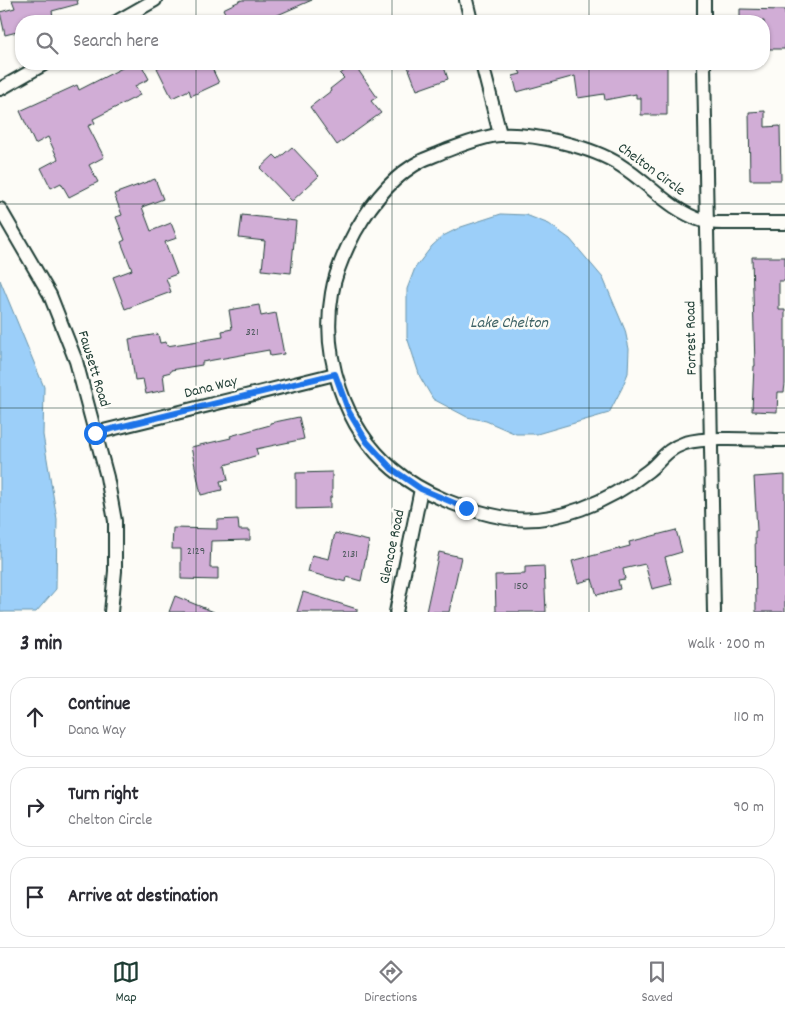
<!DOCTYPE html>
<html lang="en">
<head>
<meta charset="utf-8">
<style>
  body { margin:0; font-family:Dekko,sans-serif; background:#f2f2f3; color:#2b2b33 }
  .stop { position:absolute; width:15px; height:15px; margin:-11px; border:4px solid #1a73e8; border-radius:50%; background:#fff }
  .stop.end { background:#1a73e8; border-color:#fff; box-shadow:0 1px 5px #0008 }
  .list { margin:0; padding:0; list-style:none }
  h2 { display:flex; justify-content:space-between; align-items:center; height:65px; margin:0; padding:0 20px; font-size:21px }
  h2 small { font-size:16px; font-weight:400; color:#7c7c81 }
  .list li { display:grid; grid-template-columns:32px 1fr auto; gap:15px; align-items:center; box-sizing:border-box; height:80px; margin:0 10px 10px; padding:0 10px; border:1px solid #e1e1e2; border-radius:20px }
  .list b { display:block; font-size:19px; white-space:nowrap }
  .list p { margin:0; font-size:16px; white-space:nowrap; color:#7c7c81 }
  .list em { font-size:16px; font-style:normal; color:#7c7c81 }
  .icon { flex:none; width:28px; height:28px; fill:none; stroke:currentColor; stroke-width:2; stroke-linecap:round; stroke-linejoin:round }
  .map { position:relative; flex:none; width:785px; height:612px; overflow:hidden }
  .search { position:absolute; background:#fff; box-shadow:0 1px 4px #0004; left:15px; right:15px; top:15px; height:55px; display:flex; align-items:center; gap:12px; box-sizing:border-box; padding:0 18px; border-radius:20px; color:#7c7c81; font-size:19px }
  .sheet { height:335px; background:#fff }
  nav { display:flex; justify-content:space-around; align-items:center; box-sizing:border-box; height:70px; border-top:1px solid #e1e1e2; background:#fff; font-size:14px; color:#7c7c81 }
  nav a { display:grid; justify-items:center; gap:2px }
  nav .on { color:#1f3d34 }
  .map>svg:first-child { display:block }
  .water { fill:#9ccff9; stroke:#6a95aa }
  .building { fill:#d1add6; stroke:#1f3d34 }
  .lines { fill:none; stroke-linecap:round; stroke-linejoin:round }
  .street-casing { stroke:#1f3d34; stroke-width:16 }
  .street { stroke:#fdfcf7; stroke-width:12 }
  .route { stroke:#1a73e8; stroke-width:6 }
  .grid { fill:none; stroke:#1f3d34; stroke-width:1; stroke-opacity:0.55 }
  .labels { text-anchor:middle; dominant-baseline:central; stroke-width:5; stroke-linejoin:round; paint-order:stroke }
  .number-label { font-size:12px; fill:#4c595c }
  .street-label { font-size:15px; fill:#1f3d34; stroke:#fdfcf7 }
  .water-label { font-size:16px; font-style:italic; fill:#3e6265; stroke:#fdfcf7 }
</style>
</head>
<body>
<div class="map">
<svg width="785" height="612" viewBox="0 0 785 612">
  <rect width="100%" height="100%" fill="#fdfcf7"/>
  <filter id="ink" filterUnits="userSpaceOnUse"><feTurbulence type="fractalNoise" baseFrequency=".02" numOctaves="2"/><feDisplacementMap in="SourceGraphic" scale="10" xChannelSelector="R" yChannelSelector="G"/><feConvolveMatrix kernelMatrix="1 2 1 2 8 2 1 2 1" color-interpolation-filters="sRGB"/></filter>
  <g filter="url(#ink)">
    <g class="water">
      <path d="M 501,214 L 526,215 L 549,224 L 570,239 L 603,278 L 625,330 L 629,349 L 628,373 L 622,388 L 609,413 L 537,434 L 516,434 L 486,421 L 467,417 L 433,399 L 420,377 L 407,337 L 407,289 L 415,268 L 432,246 L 443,236 L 461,227 Z"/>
      <path d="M 0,280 L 44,387 L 43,435 L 57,519 L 56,589 L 36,612 L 0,612 Z"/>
    </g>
    <g class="building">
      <path d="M 12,0 L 77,0 L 78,4 L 52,11 L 54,21 L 21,21 L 21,31 L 5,35 L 0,12 L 15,8 Z"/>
      <path d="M 242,0 L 312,0 L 264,21 L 229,21 L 223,9 Z"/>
      <path d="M 740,9 L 785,10 L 785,49 L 764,49 L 764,21 L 740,21 Z"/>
      <path d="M 130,64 L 141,64 L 149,79 L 135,86 L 140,95 L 93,119 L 95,123 L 88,126 L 104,157 L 89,165 L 98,182 L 69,197 L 61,183 L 51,188 L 41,168 L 58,159 L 48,137 L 35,144 L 20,111 L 77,85 L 79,90 Z"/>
      <path d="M 166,64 L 210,64 L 219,83 L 191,96 L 189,90 L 172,98 L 157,68 Z"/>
      <path d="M 354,64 L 377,97 L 371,101 L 381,113 L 337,145 L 310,107 L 331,91 L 330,89 L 344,78 L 340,74 Z"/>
      <path d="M 407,64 L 443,64 L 448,79 L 417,90 Z"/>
      <path d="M 532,64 L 667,64 L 667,115 L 641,115 L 641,98 L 636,98 L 636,94 L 605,100 L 604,94 L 578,98 L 575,76 L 517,92 L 513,76 L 521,74 L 519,70 L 533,66 Z"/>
      <path d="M 765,111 L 765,127 L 780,126 L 781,180 L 750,180 L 749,112 Z"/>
      <path d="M 292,147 L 319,176 L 292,201 L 260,168 L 274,155 L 278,159 Z"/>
      <path d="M 155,179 L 163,199 L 142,207 L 151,231 L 171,223 L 177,238 L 165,242 L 177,274 L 166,278 L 171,292 L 125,309 L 113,277 L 132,270 L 121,242 L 125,240 L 116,217 L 122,215 L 114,194 Z"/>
      <path d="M 242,215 L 296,221 L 291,273 L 262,270 L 265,241 L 239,238 Z"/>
      <path d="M 752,257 L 785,257 L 785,281 L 779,281 L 779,310 L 785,310 L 785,384 L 784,392 L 778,392 L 777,412 L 752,411 L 754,366 L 755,366 Z"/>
      <path d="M 259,305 L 261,316 L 276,313 L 284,354 L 270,356 L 269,350 L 202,362 L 202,365 L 171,370 L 171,372 L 163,374 L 165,390 L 146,394 L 143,379 L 135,380 L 129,339 L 158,334 L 160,343 L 166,342 L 167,346 L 223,337 L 222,331 L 232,329 L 229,310 Z"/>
      <path d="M 299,417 L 304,439 L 256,449 L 258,455 L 225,465 L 228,480 L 220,481 L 222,490 L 201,495 L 191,447 L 231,438 L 230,436 L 270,425 L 270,423 Z"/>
      <path d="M 332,472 L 332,497 L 330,497 L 330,508 L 296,509 L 296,473 Z"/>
      <path d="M 785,475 L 785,612 L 756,612 L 755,531 L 757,531 L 754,477 Z"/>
      <path d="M 238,519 L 239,530 L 250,530 L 250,540 L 211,541 L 210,568 L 218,568 L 218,580 L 181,579 L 181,549 L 172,549 L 173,528 L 217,529 L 217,520 Z"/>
      <path d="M 676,530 L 682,552 L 665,557 L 672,584 L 652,589 L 645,564 L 623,569 L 625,579 L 618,580 L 620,589 L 597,595 L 592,579 L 578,583 L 572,561 L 630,546 L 629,542 Z"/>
      <path d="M 335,533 L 369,541 L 361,581 L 347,577 L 346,582 L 308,572 L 312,555 L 329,559 Z"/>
      <path d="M 439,552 L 461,557 L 449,612 L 426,612 Z"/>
      <path d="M 544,566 L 546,612 L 496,612 L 495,575 L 525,574 L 525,567 Z"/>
      <path d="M 303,592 L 357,609 L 357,612 L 297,612 Z"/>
      <path d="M 175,596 L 214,612 L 169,612 Z"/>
    </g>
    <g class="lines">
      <g class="street-casing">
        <g id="street">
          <path d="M 466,0 L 471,21"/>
          <path d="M 704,0 L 704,21"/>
          <path d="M 118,21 L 155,0"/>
          <path d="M 482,64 L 500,134"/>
          <path d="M 704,64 L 714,612"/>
          <path d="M 0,89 L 44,64"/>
          <path d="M 0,209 L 50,295 L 76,361 L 107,477 L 115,521 L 115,571 L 111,612"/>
          <path d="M 785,223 C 767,223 750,223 732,223 C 722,223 711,224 703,221 C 668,209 650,184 620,165 C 593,147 534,133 501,135 C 486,135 459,146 445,151 C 438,154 430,157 423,160 C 393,175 371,204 355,232 C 345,251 335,272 332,293 C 321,355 344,428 393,469 C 423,495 467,511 506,518 C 555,526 610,501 648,471 C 662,460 665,450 685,443 C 709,436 758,440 785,440"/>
          <path d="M 95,433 L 335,374"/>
          <path d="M 396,612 L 421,489"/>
        </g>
      </g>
      <use href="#street" class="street"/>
    </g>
  </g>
  <g class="lines" filter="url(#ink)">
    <path class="route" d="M 95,433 L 335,374 L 349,412 L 367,442 L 392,469 L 421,489 L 466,508"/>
  </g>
  <path class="grid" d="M 196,0 L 196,21M 392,0 L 392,21M 589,0 L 589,21M 196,64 L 196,612M 392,64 L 392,612M 589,64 L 589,612M 0,204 L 785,204M 0,408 L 785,408"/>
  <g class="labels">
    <g class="number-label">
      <text x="252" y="332">321</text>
      <text x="196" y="551">2129</text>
      <text x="350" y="554">2131</text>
      <text x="521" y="586">150</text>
    </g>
    <g class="street-label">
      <text transform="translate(651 170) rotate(36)">Chelton Circle</text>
      <text transform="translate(692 338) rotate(-91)">Forrest Road</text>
      <text transform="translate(93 369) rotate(73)">Fawsett Road</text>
      <text transform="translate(211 388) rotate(-14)">Dana Way</text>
      <text transform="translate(393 547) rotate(-78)">Glencoe Road</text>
    </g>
    <g class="water-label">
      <text x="509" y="323">Lake Chelton</text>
    </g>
  </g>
</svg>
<div class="stop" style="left:95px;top:433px"></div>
<div class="stop end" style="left:466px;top:508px"></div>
<div class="search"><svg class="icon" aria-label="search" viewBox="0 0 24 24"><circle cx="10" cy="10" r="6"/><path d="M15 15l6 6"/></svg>Search here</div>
</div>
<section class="sheet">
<h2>3 min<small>Walk · 200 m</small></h2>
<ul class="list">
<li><svg class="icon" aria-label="ahead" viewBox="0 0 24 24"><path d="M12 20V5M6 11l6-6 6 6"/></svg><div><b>Continue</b><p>Dana Way</p></div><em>110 m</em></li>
<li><svg class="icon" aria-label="right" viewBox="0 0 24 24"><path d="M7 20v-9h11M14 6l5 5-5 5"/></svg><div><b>Turn right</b><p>Chelton Circle</p></div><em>90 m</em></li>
<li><svg class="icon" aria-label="arrive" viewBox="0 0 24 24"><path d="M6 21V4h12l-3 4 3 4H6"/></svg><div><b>Arrive at destination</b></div></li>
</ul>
</section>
<nav>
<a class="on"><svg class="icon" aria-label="map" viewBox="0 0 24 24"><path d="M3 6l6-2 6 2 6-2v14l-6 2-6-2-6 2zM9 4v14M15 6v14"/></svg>Map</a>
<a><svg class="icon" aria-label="directions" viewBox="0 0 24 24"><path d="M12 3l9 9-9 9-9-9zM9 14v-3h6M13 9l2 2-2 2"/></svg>Directions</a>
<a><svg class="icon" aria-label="saved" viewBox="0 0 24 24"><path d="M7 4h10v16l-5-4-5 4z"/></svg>Saved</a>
</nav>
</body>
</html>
